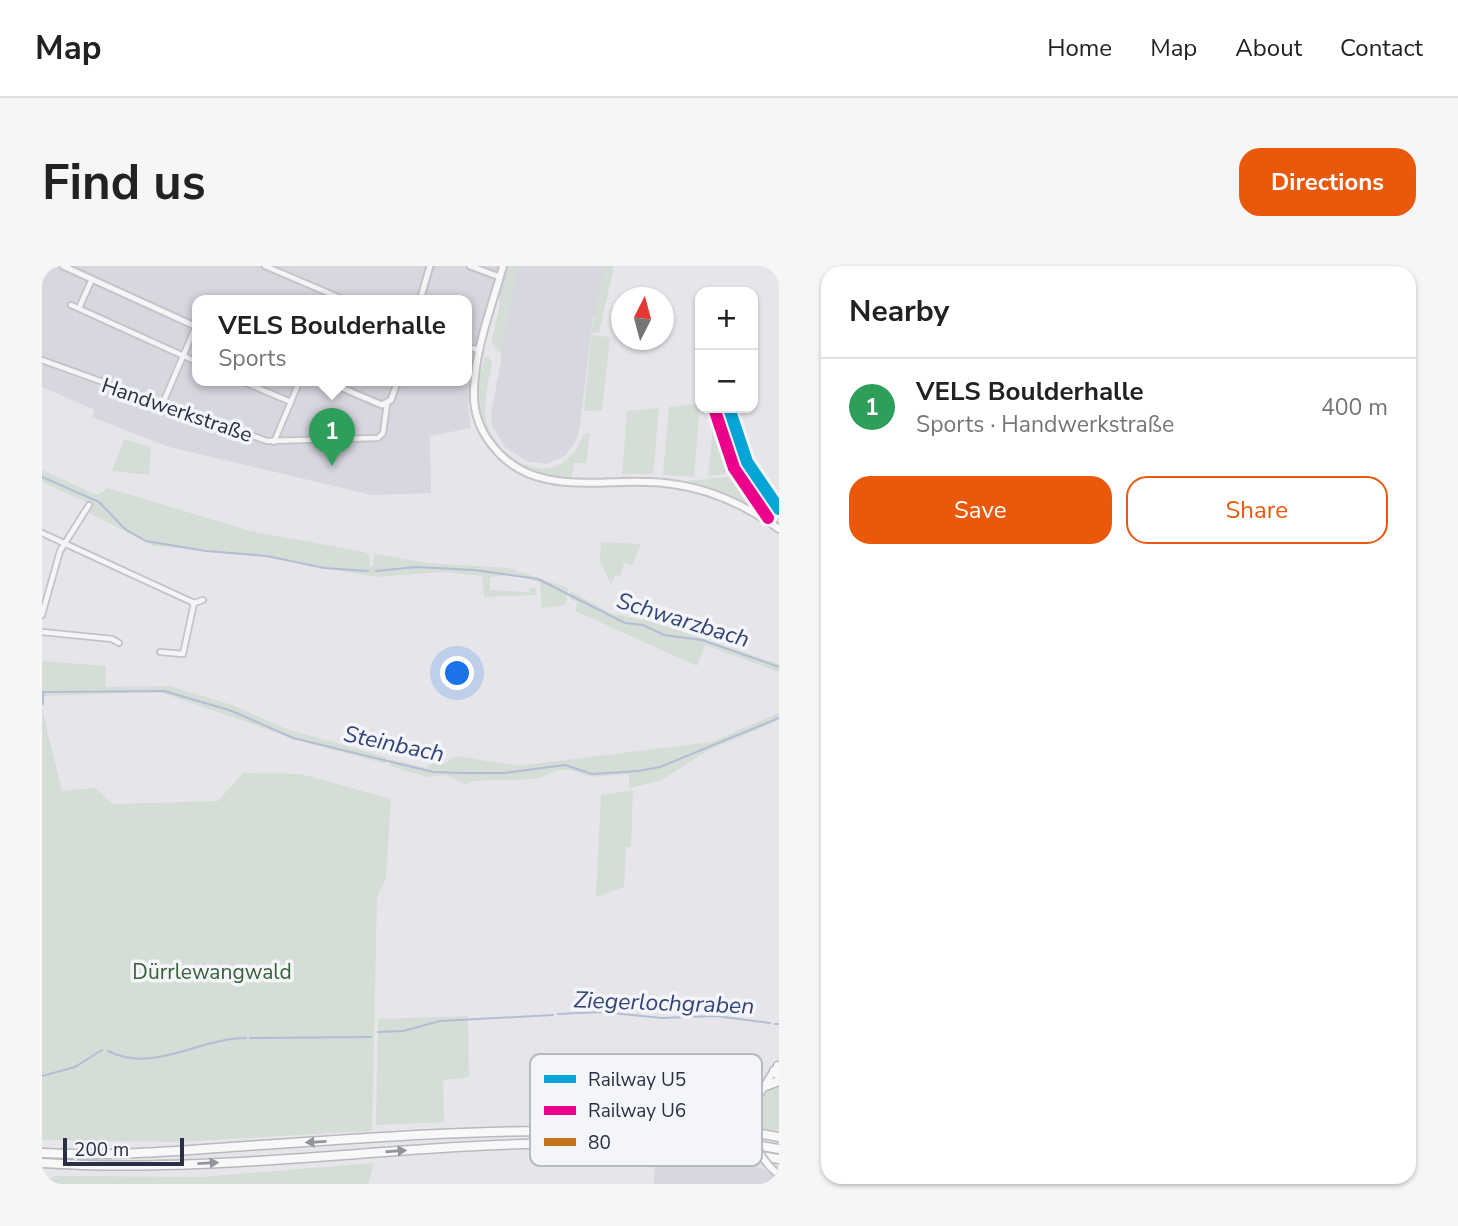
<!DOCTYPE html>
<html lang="en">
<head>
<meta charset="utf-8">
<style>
  body { margin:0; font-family:"Nunito Sans",sans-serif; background:#f6f6f6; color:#222 }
  .controls { position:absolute; right:21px; top:21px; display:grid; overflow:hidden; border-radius:14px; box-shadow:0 2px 5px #0004 }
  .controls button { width:63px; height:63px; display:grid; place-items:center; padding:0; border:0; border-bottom:2px solid #e0e0e0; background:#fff; color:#222; font:35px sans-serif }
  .compass { position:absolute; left:569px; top:21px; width:63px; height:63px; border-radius:50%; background:#fff; box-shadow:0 2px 5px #0004; rotate:6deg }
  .scale { position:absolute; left:21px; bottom:18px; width:121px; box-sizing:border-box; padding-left:7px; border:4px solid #2b2f44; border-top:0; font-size:19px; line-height:24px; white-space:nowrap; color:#2b2f44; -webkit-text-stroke:5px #f4f5f9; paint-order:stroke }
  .you { position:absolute; left:416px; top:408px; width:24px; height:24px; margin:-18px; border:5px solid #fff; border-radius:50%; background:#1a73e8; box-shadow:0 0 0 10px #1a73e833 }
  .badge { display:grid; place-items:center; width:46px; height:46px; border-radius:50%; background:#ea580c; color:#fff; font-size:23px; font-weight:700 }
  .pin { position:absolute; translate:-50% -58px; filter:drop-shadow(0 2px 4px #0008) }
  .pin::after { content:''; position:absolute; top:37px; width:24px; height:21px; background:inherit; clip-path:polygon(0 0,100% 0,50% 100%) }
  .popup { position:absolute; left:150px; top:29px; width:280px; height:91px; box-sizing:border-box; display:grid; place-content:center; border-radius:14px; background:#fff; filter:drop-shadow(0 2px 5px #0005); font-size:23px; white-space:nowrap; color:#767676 }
  .popup b { font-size:26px; color:#222 }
  .popup::after { content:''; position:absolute; left:50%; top:100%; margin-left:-14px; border:14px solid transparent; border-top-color:#fff }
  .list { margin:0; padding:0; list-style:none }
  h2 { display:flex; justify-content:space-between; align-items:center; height:91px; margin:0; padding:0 28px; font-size:30px }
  h2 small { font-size:23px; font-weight:400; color:#767676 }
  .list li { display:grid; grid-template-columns:46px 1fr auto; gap:21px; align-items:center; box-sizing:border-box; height:98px; padding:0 28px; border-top:2px solid #e0e0e0 }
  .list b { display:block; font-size:26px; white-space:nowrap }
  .list p { margin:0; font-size:23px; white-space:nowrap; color:#767676 }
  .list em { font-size:23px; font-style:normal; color:#767676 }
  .actions { display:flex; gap:14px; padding:21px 28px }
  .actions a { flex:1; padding:16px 0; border:2px solid #ea580c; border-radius:21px; text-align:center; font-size:24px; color:#ea580c }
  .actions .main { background:#ea580c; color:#fff }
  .map { position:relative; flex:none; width:737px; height:918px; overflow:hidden; border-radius:21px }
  header { display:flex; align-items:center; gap:42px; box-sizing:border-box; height:98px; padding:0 35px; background:#fff; border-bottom:2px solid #e0e0e0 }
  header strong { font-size:33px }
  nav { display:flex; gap:38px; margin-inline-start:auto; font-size:24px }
  .intro { display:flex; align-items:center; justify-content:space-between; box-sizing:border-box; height:168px; padding:0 42px }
  h1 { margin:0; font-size:49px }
  .button { padding:18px 32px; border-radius:21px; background:#ea580c; color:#fff; font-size:24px; font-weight:700 }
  main { display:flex; gap:42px; padding:0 42px }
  aside { flex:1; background:#fff; border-radius:21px; box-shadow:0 2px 5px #0004 }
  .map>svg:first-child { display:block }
  .built { fill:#d6d7df; fill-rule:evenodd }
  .green { fill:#d4ddd6 }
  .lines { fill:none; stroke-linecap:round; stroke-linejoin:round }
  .stream { stroke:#b4bdd5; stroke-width:2 }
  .minor-casing { stroke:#c3c3c8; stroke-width:8 }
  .tertiary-casing { stroke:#c3c3c8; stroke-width:9 }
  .secondary-casing { stroke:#c3c3c8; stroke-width:10 }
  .motorway-casing { stroke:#b8b9bf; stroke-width:11 }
  .minor { stroke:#f5f5f7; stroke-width:4.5 }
  .tertiary { stroke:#f5f5f7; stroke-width:5 }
  .secondary { stroke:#f8f8f8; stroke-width:6 }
  .motorway { stroke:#f8f8f8; stroke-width:8 }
  .secondary-bridge-casing { stroke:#c3c3c8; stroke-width:10; stroke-linecap:butt }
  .secondary-bridge { stroke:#f8f8f8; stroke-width:6 }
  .rail-1-casing { stroke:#f4f5f9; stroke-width:18 }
  .rail-2-casing { stroke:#f4f5f9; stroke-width:18 }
  .rail-1 { stroke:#06a5d8; stroke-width:12 }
  .rail-2 { stroke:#ec008c; stroke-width:12 }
  .oneway { fill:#92949e }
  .labels { text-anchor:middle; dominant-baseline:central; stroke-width:7; stroke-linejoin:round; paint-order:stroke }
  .street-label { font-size:21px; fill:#2b2f44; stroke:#f4f5f9 }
  .park-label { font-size:21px; fill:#386039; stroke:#f4f5f9 }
  .water-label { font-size:23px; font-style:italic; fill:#344479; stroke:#f4f5f9 }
  .key { fill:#f4f5f9; stroke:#b8bac3; stroke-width:2 }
  .key-label { font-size:19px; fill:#2b2f44 }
</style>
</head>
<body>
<header>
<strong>Map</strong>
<nav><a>Home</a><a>Map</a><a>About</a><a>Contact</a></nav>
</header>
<div class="intro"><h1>Find us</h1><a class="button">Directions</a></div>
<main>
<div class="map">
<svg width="737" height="918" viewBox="0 0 737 918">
  <rect width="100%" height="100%" fill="#e6e6ea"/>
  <g class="built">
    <path d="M 0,0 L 562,0 L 563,6 L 554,51 L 551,51 L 538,159 L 534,175 L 523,190 L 504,198 L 485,195 L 463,181 L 450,160 L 449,148 L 459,95 L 457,16 L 431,111 L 426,138 L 429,162 L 388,170 L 389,227 L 330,229 L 127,181 L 50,151 L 53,144 L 0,121 ZM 155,34 L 425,34 L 425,114 L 155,114 Z"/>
    <path d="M 613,889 L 720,902 L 737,914 L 737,918 L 612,918 Z"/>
  </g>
  <g class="green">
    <path d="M 467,0 L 476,0 L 459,87 L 449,77 Z"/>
    <path d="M 562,0 L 572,0 L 557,67 L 549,67 Z"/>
    <path d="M 549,69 L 568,71 L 560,144 L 542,145 Z"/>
    <path d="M 446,90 L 450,96 C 447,115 439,142 446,161 C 455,188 494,214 520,197 C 532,190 537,177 544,167 L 548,167 L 544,197 L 532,197 L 529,215 C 489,211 444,190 436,146 C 433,128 439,109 442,92 Z"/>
    <path d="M 658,138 L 652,211 L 621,209 L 627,141 Z"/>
    <path d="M 617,142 L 611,208 L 580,208 L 585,145 Z"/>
    <path d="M 673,142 L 681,142 L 700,206 L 666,210 Z"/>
    <path d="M 82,173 L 109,181 L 107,209 L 70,205 Z"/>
    <path d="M 0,204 L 55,229 L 66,222 L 208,265 L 323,286 L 327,289 L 328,300 L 331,300 L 332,288 L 386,297 L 467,302 L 526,322 L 524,339 L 500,342 L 498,316 L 471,309 L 448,311 L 448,324 L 487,326 L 488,321 L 494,322 L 495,329 L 442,331 L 440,310 L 401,306 L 334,311 L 222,291 L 111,280 L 48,247 L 44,236 L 0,216 Z"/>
    <path d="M 704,209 L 737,250 L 737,258 L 679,226 L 644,215 Z"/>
    <path d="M 559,276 L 599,278 L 590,299 L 582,297 L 579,310 L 573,310 L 569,318 L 558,295 Z"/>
    <path d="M 529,325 L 568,347 L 618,358 L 737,398 L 737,406 L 663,379 L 655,400 L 533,345 L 535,336 L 528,333 Z"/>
    <path d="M 0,395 L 64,400 L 64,421 L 128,420 L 193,440 L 244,463 L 344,491 L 344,498 L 259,475 L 118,426 L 0,430 Z"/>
    <path d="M 0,443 L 20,525 L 53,522 L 71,538 L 176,535 L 201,507 L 259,508 L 349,533 L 344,612 L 335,631 L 330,865 L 133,876 L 0,874 Z"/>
    <path d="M 737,447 L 737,454 L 665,485 L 618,515 L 587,522 L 587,508 L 549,511 L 530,504 L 517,504 L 494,513 L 430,515 L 424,519 L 405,509 L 385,511 L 348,500 L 347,493 L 385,502 L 391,496 L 404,497 L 414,490 L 476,500 L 669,476 Z"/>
    <path d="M 591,524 L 589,581 L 584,581 L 582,621 L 554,631 L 559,529 Z"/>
    <path d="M 426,750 L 427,811 L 401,814 L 402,856 L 334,859 L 336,753 Z"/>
    <path d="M 737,817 L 737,864 L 714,863 C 713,845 721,825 737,817 Z"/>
    <path d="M 332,897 L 326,918 L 0,918 L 0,907 L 7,913 L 13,910 L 159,911 Z"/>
  </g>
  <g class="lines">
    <g class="stream">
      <path d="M 0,211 L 57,236 L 83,263 L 104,275 L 164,285 L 225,290 L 282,302 L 326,305"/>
      <path d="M 334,305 L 374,301 L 432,304 L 496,313 L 583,357 L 601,359 L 622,369 L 660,374 L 737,401"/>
      <path d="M 0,426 L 122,425 L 190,445 L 251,472 L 391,506 L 420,507 L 463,507 L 523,499 L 550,508 L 596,505 L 618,501 L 737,452"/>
      <path d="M 1,438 L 1,426"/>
      <path d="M 516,748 L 560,746 L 620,752 L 674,750 L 728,757"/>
      <path d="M 733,758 L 737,758"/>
      <path d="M 336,766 L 361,765 L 398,755 L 511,749"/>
      <path d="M 208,772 L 329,771"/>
      <path d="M 66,785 C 111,808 157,772 204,772"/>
      <path d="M 0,810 L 33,801 L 60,784"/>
    </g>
    <g class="minor-casing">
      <g id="minor">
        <path d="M 223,0 L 303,34"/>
        <path d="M 29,39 L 155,96"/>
        <path d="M 37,42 L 50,13"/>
        <path d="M 425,81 L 438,84"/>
        <path d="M 0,94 L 225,175 L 336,172 L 341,167 L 345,138"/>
        <path d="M 197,114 L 249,136"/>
        <path d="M 120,139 L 154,60"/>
        <path d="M 232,176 L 258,114"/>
        <path d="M 0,267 L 152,337"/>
        <path d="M 152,337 L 161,334"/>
        <path d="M 0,349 L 18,285 L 47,239"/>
        <path d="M 0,366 L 70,373 L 77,377"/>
        <path d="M 118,386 L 141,388 L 152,337"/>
      </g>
    </g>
    <g class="tertiary-casing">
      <g id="tertiary">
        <path d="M 21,0 L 155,61"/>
        <path d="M 428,0 L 458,11"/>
        <path d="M 378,34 L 388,0"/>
        <path d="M 281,114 L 340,139 L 349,134 L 356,114"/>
      </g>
    </g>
    <g class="secondary-casing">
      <g id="secondary">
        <path d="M 461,0 C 450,40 433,82 432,124 C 431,145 437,163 450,179 C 494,237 569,208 630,218 C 669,223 705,240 737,263"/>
        <path d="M 710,862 L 715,832 L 733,803"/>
      </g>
    </g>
    <g class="motorway-casing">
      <g id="motorway">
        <path d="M 736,800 L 737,800"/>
        <path d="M 732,805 L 737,810"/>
        <path d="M 721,821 L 737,815"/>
        <path d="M 525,861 C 563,844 693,863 737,871"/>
        <path d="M 0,887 C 73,891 145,884 218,879 C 391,868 565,852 737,883"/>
        <path d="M 0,897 C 246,913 492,848 737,893"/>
      </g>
    </g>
    <use href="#minor" class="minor"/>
    <use href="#tertiary" class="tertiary"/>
    <use href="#secondary" class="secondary"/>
    <use href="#motorway" class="motorway"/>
    <g class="secondary-bridge-casing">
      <path id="secondary-bridge" d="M 710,862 C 713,882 721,896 737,909"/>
    </g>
    <use href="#secondary-bridge" class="secondary-bridge"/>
    <g class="rail-1-casing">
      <path id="rail-1" d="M 687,142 L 705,196 L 737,243"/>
    </g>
    <g class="rail-2-casing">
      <path id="rail-2" d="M 673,145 L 692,202 L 726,252"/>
    </g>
    <use href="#rail-1" class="rail-1"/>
    <use href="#rail-2" class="rail-2"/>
  </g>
  <defs><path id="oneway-solid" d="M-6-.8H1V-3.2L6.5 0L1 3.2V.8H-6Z" transform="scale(1.75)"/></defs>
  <g class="oneway">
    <use href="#oneway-solid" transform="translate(274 876) rotate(177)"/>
    <use href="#oneway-solid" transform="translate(354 885) rotate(-4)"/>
    <use href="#oneway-solid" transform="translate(166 897) rotate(-3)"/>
  </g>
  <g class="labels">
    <g class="street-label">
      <text transform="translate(135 144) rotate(19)">Handwerkstraße</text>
    </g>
    <g class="park-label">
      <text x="170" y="706">Dürrlewangwald</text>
    </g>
    <g class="water-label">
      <text transform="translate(641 354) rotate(17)">Schwarzbach</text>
      <text transform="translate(352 478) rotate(12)">Steinbach</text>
      <text transform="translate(622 737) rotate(2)">Ziegerlochgraben</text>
    </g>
  </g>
  <rect x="488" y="788" width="232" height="112" rx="10" class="key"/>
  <rect x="502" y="809" width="32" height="8" fill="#06a5d8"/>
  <rect x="502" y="840" width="32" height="9" fill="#ec008c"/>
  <rect x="502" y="872" width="32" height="8" fill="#c6741b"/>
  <g class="key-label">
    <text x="546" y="820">Railway U5</text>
    <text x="546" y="851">Railway U6</text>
    <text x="546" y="883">80</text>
  </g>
</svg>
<div class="controls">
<button>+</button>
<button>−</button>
</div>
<svg class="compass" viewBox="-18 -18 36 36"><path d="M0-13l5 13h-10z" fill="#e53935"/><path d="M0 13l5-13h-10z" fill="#767676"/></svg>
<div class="scale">200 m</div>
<div class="you"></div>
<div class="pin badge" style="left:290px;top:200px;background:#2e9e5b">1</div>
<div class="popup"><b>VELS Boulderhalle</b>Sports</div>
</div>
<aside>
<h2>Nearby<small></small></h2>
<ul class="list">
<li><span class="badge" style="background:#2e9e5b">1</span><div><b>VELS Boulderhalle</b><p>Sports · Handwerkstraße</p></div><em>400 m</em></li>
</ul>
<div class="actions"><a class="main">Save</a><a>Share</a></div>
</aside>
</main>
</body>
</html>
